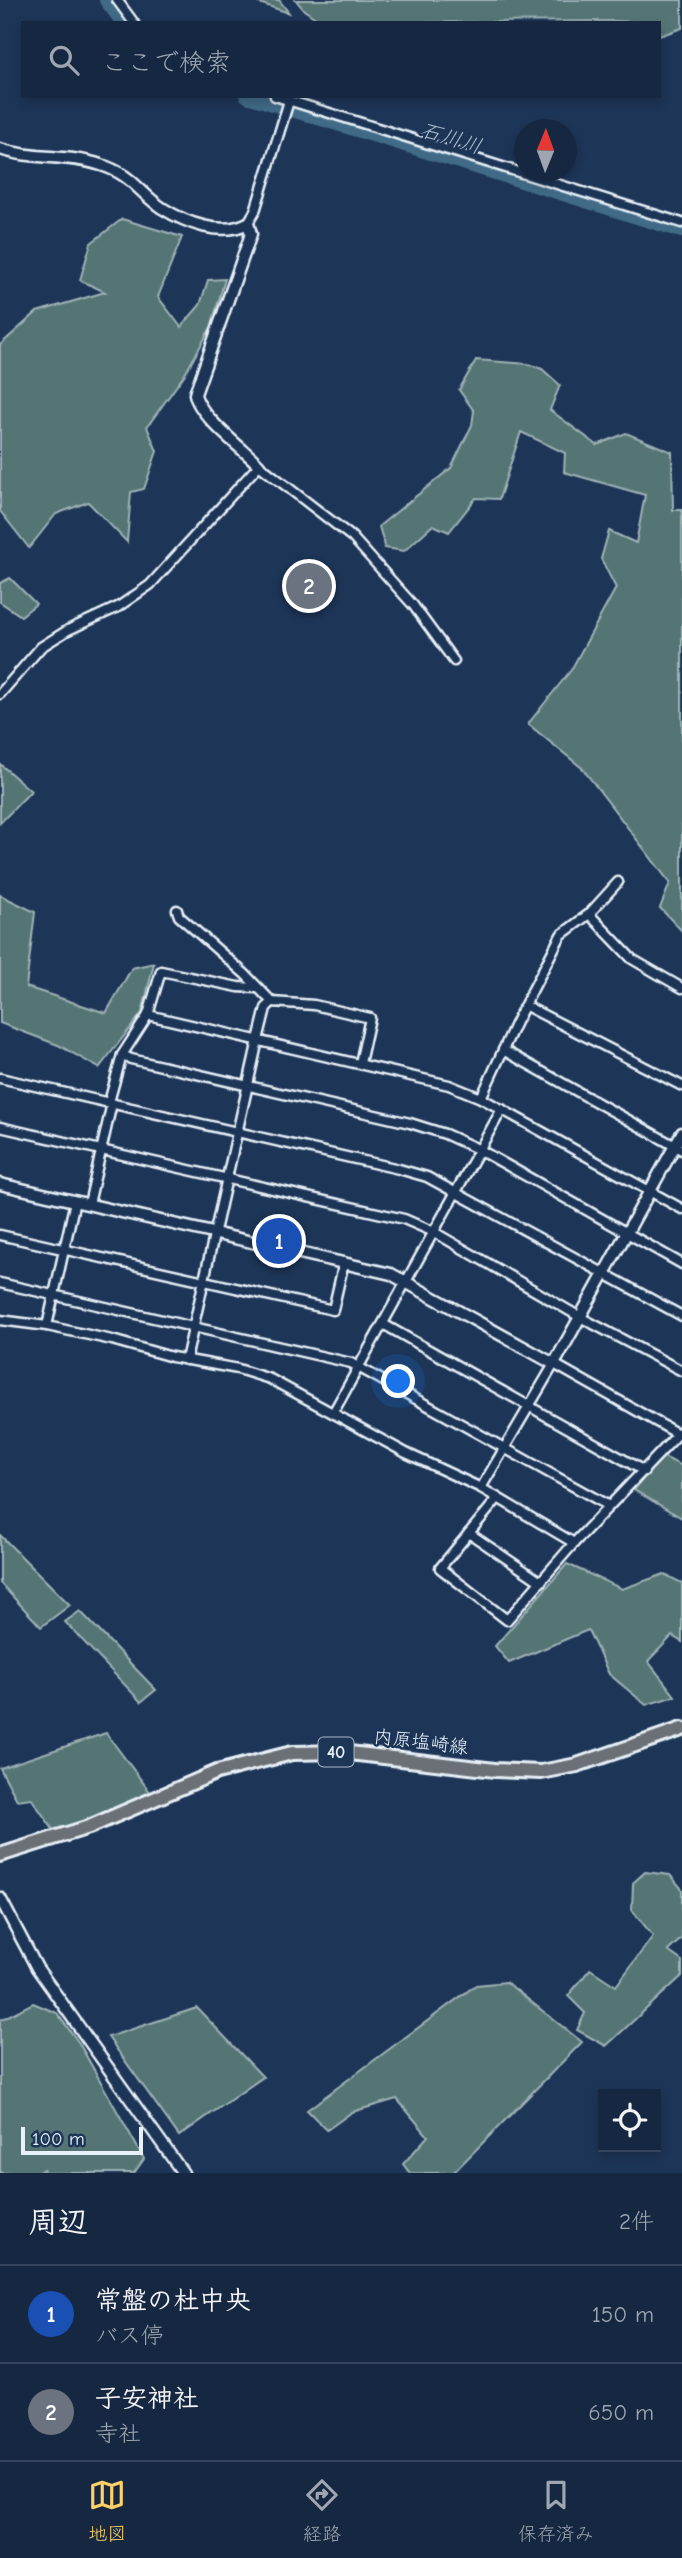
<!DOCTYPE html>
<html lang="ja">
<head>
<meta charset="utf-8">
<style>
  body { margin:0; font-family:"Comic Neue","Klee One",sans-serif; background:#1f3048; color:#f1f3f6 }
  .controls { position:absolute; right:21px; bottom:21px; display:grid; overflow:hidden; border-radius:0px; box-shadow:0 4px 10px #0003 }
  .controls button { width:63px; height:63px; display:grid; place-items:center; padding:0; border:0; border-bottom:2px solid #35445a; background:#162841; color:#f1f3f6; font:35px sans-serif }
  .compass { position:absolute; left:514px; top:119px; width:63px; height:63px; border-radius:50%; background:#162841; box-shadow:0 4px 10px #0003; rotate:1deg }
  .scale { position:absolute; left:21px; bottom:18px; width:122px; box-sizing:border-box; padding-left:7px; border:4px solid #e8f1f8; border-top:0; font-size:19px; line-height:24px; white-space:nowrap; color:#e8f1f8; -webkit-text-stroke:5px #1d3557; paint-order:stroke }
  .you { position:absolute; left:399px; top:1382px; width:24px; height:24px; margin:-18px; border:5px solid #fff; border-radius:50%; background:#1a73e8; box-shadow:0 0 0 10px #1a73e833 }
  .badge { display:grid; place-items:center; width:46px; height:46px; border-radius:50%; background:#ffd166; color:#fff; font-size:23px; font-weight:700 }
  .pin { position:absolute; translate:-50% -50%; border:4px solid #fff; box-shadow:0 2px 7px #0006 }
  .list { margin:0; padding:0; list-style:none }
  h2 { display:flex; justify-content:space-between; align-items:center; height:91px; margin:0; padding:0 28px; font-size:30px }
  h2 small { font-size:23px; font-weight:400; color:#9ea6b1 }
  .list li { display:grid; grid-template-columns:46px 1fr auto; gap:21px; align-items:center; box-sizing:border-box; height:98px; padding:0 28px; border-top:2px solid #35445a }
  .list b { display:block; font-size:26px; white-space:nowrap }
  .list p { margin:0; font-size:23px; white-space:nowrap; color:#9ea6b1 }
  .list em { font-size:23px; font-style:normal; color:#9ea6b1 }
  .icon { flex:none; width:38px; height:38px; fill:none; stroke:currentColor; stroke-width:2; stroke-linecap:round; stroke-linejoin:round }
  .map { position:relative; flex:none; width:682px; height:2173px; overflow:hidden }
  .search { position:absolute; background:#162841; box-shadow:0 4px 10px #0003; left:21px; right:21px; top:21px; height:77px; display:flex; align-items:center; gap:18px; box-sizing:border-box; padding:0 24px; border-radius:0px; color:#9ea6b1; font-size:26px }
  .sheet { height:287px; background:#162841 }
  nav { display:flex; justify-content:space-around; align-items:center; box-sizing:border-box; height:98px; border-top:2px solid #35445a; background:#162841; font-size:19px; color:#9ea6b1 }
  nav a { display:grid; justify-items:center; gap:4px }
  nav .on { color:#ffd166 }
  .map>svg:first-child { display:block }
  .green { fill:#547575; stroke:#9eb3b6; stroke-width:2 }
  .lines { fill:none; stroke-linecap:round; stroke-linejoin:round }
  .river { stroke:#3f6a86; stroke-width:14 }
  .minor-casing { stroke:#e8f1f8; stroke-width:13 }
  .tertiary-casing { stroke:#e8f1f8; stroke-width:15 }
  .primary-casing { stroke:#e8f1f8; stroke-width:18 }
  .minor { stroke:#1d3557; stroke-width:8 }
  .tertiary { stroke:#1d3557; stroke-width:10 }
  .primary { stroke:#6b7074; stroke-width:12 }
  .labels { text-anchor:middle; dominant-baseline:central; stroke-width:5; stroke-linejoin:round; paint-order:stroke }
  .shield { fill:#1d3557; stroke:#abb9c8; stroke-width:2 }
  .shield-label { font-size:18px; font-weight:bold; fill:#e8f1f8 }
  .street-label { font-size:19px; fill:#e8f1f8; stroke:#1d3557 }
  .water-label { font-size:21px; font-style:italic; fill:#adc2d0; stroke:#1d3557 }
</style>
</head>
<body>
<div class="map">
<svg width="682" height="2173" viewBox="0 0 682 2173">
  <rect width="100%" height="100%" fill="#1d3557"/>
  <filter id="ink" filterUnits="userSpaceOnUse"><feTurbulence type="fractalNoise" baseFrequency=".0143" numOctaves="2"/><feDisplacementMap in="SourceGraphic" scale="14" xChannelSelector="R" yChannelSelector="G"/><feConvolveMatrix kernelMatrix="1 2 1 2 8 2 1 2 1" color-interpolation-filters="sRGB"/></filter>
  <g filter="url(#ink)">
    <g class="green">
      <path d="M 250,0 L 279,0 L 289,13 Z"/>
      <path d="M 296,0 L 682,0 L 682,28 L 659,36 L 659,23 L 617,21 L 323,23 L 304,10 Z"/>
      <path d="M 122,219 L 182,237 L 158,297 L 181,327 L 200,305 L 208,280 L 225,279 L 211,327 L 185,374 L 147,427 L 157,451 L 144,489 L 131,492 L 127,542 L 88,502 L 56,514 L 29,548 L 0,511 L 0,345 L 37,312 L 105,292 L 80,280 L 91,243 Z"/>
      <path d="M 476,360 L 528,364 L 542,369 L 560,385 L 550,410 L 597,445 L 626,433 L 672,452 L 673,510 L 682,510 L 682,931 L 660,908 L 670,883 L 582,768 L 528,724 L 571,670 L 616,588 L 601,559 L 609,531 L 636,543 L 645,495 L 564,472 L 565,453 L 521,432 L 499,499 L 476,498 L 449,532 L 433,525 L 404,551 L 385,548 L 379,526 L 451,468 L 472,425 L 474,411 L 459,390 Z"/>
      <path d="M 10,578 L 36,604 L 21,616 L 0,602 L 0,583 Z"/>
      <path d="M 0,764 L 31,791 L 0,823 Z"/>
      <path d="M 0,895 L 35,912 L 26,987 L 106,1013 L 132,968 L 154,963 L 142,1013 L 99,1068 L 58,1045 L 0,1023 Z"/>
      <path d="M 662,1456 L 682,1466 L 682,1518 L 634,1490 Z"/>
      <path d="M 0,1535 L 70,1605 L 41,1627 L 0,1583 Z"/>
      <path d="M 567,1564 L 622,1589 L 664,1574 L 682,1583 L 682,1642 L 672,1636 L 648,1661 L 675,1696 L 646,1705 L 609,1674 L 588,1630 L 509,1663 L 495,1646 Z"/>
      <path d="M 80,1611 L 156,1690 L 141,1702 L 65,1622 Z"/>
      <path d="M 106,1733 L 150,1792 L 80,1826 L 55,1832 L 31,1798 L 17,1800 L 0,1768 Z"/>
      <path d="M 645,1872 L 670,1875 L 682,1889 L 682,1938 L 668,1951 L 682,1961 L 682,1976 L 606,2046 L 577,2030 L 585,2013 L 568,1996 L 590,1969 L 616,1986 L 653,1936 L 632,1910 L 633,1883 Z"/>
      <path d="M 506,1982 L 582,2042 L 453,2173 L 410,2173 L 403,2164 L 428,2136 L 397,2099 L 352,2112 L 327,2130 L 307,2110 L 476,1985 Z"/>
      <path d="M 33,2003 L 57,2013 L 79,2043 L 144,2159 L 134,2173 L 45,2173 L 43,2169 L 38,2173 L 0,2173 L 0,2020 Z"/>
      <path d="M 197,2008 L 263,2077 L 179,2136 L 108,2037 Z"/>
    </g>
    <g class="lines">
      <g class="river">
        <path d="M 106,0 L 123,23"/>
        <path d="M 247,96 L 682,231"/>
      </g>
      <g class="minor-casing">
        <g id="minor">
          <path d="M 117,0 L 134,23"/>
          <path d="M 275,96 L 682,223"/>
          <path d="M 248,223 L 255,211 L 289,101"/>
          <path d="M 0,694 L 41,647 L 68,630 L 118,607 L 150,585 L 259,465 L 352,537 L 413,605 L 454,661"/>
          <path d="M 177,910 L 179,916 L 245,974 L 272,1002 L 314,1005 L 370,1018 L 360,1063"/>
          <path d="M 589,914 L 632,959 L 682,988"/>
          <path d="M 526,1006 L 682,1086"/>
          <path d="M 148,1015 L 449,1085 L 481,1098 L 682,1209"/>
          <path d="M 503,1050 L 682,1150"/>
          <path d="M 122,1055 L 131,1059 L 410,1123 L 445,1134 L 480,1150 L 682,1264"/>
          <path d="M 0,1078 L 399,1169 L 427,1177 L 682,1316"/>
          <path d="M 481,1098 L 516,1022 L 561,935 L 589,914 L 618,882"/>
          <path d="M 109,1102 L 122,1055 L 148,1015 L 161,971 L 238,987 L 256,988"/>
          <path d="M 0,1127 L 404,1219 L 434,1232 L 580,1317 L 682,1371"/>
          <path d="M 89,1204 L 112,1103"/>
          <path d="M 0,1235 L 333,1310 L 344,1262"/>
          <path d="M 0,1283 L 351,1363 L 609,1506"/>
          <path d="M 0,1320 L 47,1326 L 112,1340 L 172,1357 L 238,1369 L 270,1379 L 406,1453 L 481,1488 L 574,1543"/>
          <path d="M 383,1324 L 644,1471"/>
          <path d="M 47,1326 L 75,1201"/>
          <path d="M 186,1360 L 258,1040 L 266,1008 L 272,1002"/>
          <path d="M 333,1413 L 502,1109"/>
          <path d="M 481,1488 L 554,1364 L 678,1434"/>
          <path d="M 498,1498 L 440,1568 L 507,1620 L 574,1543 L 682,1430"/>
          <path d="M 469,1533 L 541,1582"/>
        </g>
      </g>
      <g class="tertiary-casing">
        <g id="tertiary">
          <path d="M 0,149 C 33,160 68,154 101,165 C 133,175 137,191 162,208 C 186,223 221,237 248,223 L 251,234 L 195,394 C 199,416 242,448 259,465"/>
          <path d="M 0,1184 L 391,1274 L 554,1364 L 682,1133"/>
          <path d="M 0,1898 L 37,1968 L 183,2173"/>
        </g>
      </g>
      <g class="primary-casing">
        <path id="primary" d="M 0,1855 L 89,1827 L 217,1772 L 292,1753 L 341,1752 L 495,1770 L 541,1772 L 577,1765 L 682,1729"/>
      </g>
      <use href="#minor" class="minor"/>
      <use href="#tertiary" class="tertiary"/>
      <use href="#primary" class="primary"/>
    </g>
  </g>
  <g class="labels">
    <rect class="shield" x="318.5" y="1737.5" width="35" height="29" rx="5"/>
    <g class="shield-label">
      <text x="336" y="1752">40</text>
    </g>
    <g class="street-label">
      <text transform="translate(421 1742) rotate(7)">内原塩崎線</text>
    </g>
    <g class="water-label">
      <text transform="translate(451 138) rotate(17)">石川川</text>
    </g>
  </g>
</svg>
<div class="controls">
<button><svg class="icon" aria-label="locate" viewBox="0 0 24 24"><circle cx="12" cy="12" r="6"/><path d="M12 2v4M12 18v4M2 12h4M18 12h4"/></svg></button>
</div>
<svg class="compass" viewBox="-18 -18 36 36"><path d="M0-13l5 13h-10z" fill="#e53935"/><path d="M0 13l5-13h-10z" fill="#9ea6b1"/></svg>
<div class="scale">100 m</div>
<div class="you"></div>
<div class="pin badge" style="left:279px;top:1241px;background:#1a4fb4">1</div>
<div class="pin badge" style="left:309px;top:586px;background:#6b7280">2</div>
<div class="search"><svg class="icon" aria-label="search" viewBox="0 0 24 24"><circle cx="10" cy="10" r="6"/><path d="M15 15l6 6"/></svg>ここで検索</div>
</div>
<section class="sheet">
<h2>周辺<small>2件</small></h2>
<ul class="list">
<li><span class="badge" style="background:#1a4fb4">1</span><div><b>常盤の杜中央</b><p>バス停</p></div><em>150 m</em></li>
<li><span class="badge" style="background:#6b7280">2</span><div><b>子安神社</b><p>寺社</p></div><em>650 m</em></li>
</ul>
</section>
<nav>
<a class="on"><svg class="icon" aria-label="map" viewBox="0 0 24 24"><path d="M3 6l6-2 6 2 6-2v14l-6 2-6-2-6 2zM9 4v14M15 6v14"/></svg>地図</a>
<a><svg class="icon" aria-label="directions" viewBox="0 0 24 24"><path d="M12 3l9 9-9 9-9-9zM9 14v-3h6M13 9l2 2-2 2"/></svg>経路</a>
<a><svg class="icon" aria-label="saved" viewBox="0 0 24 24"><path d="M7 4h10v16l-5-4-5 4z"/></svg>保存済み</a>
</nav>
</body>
</html>
